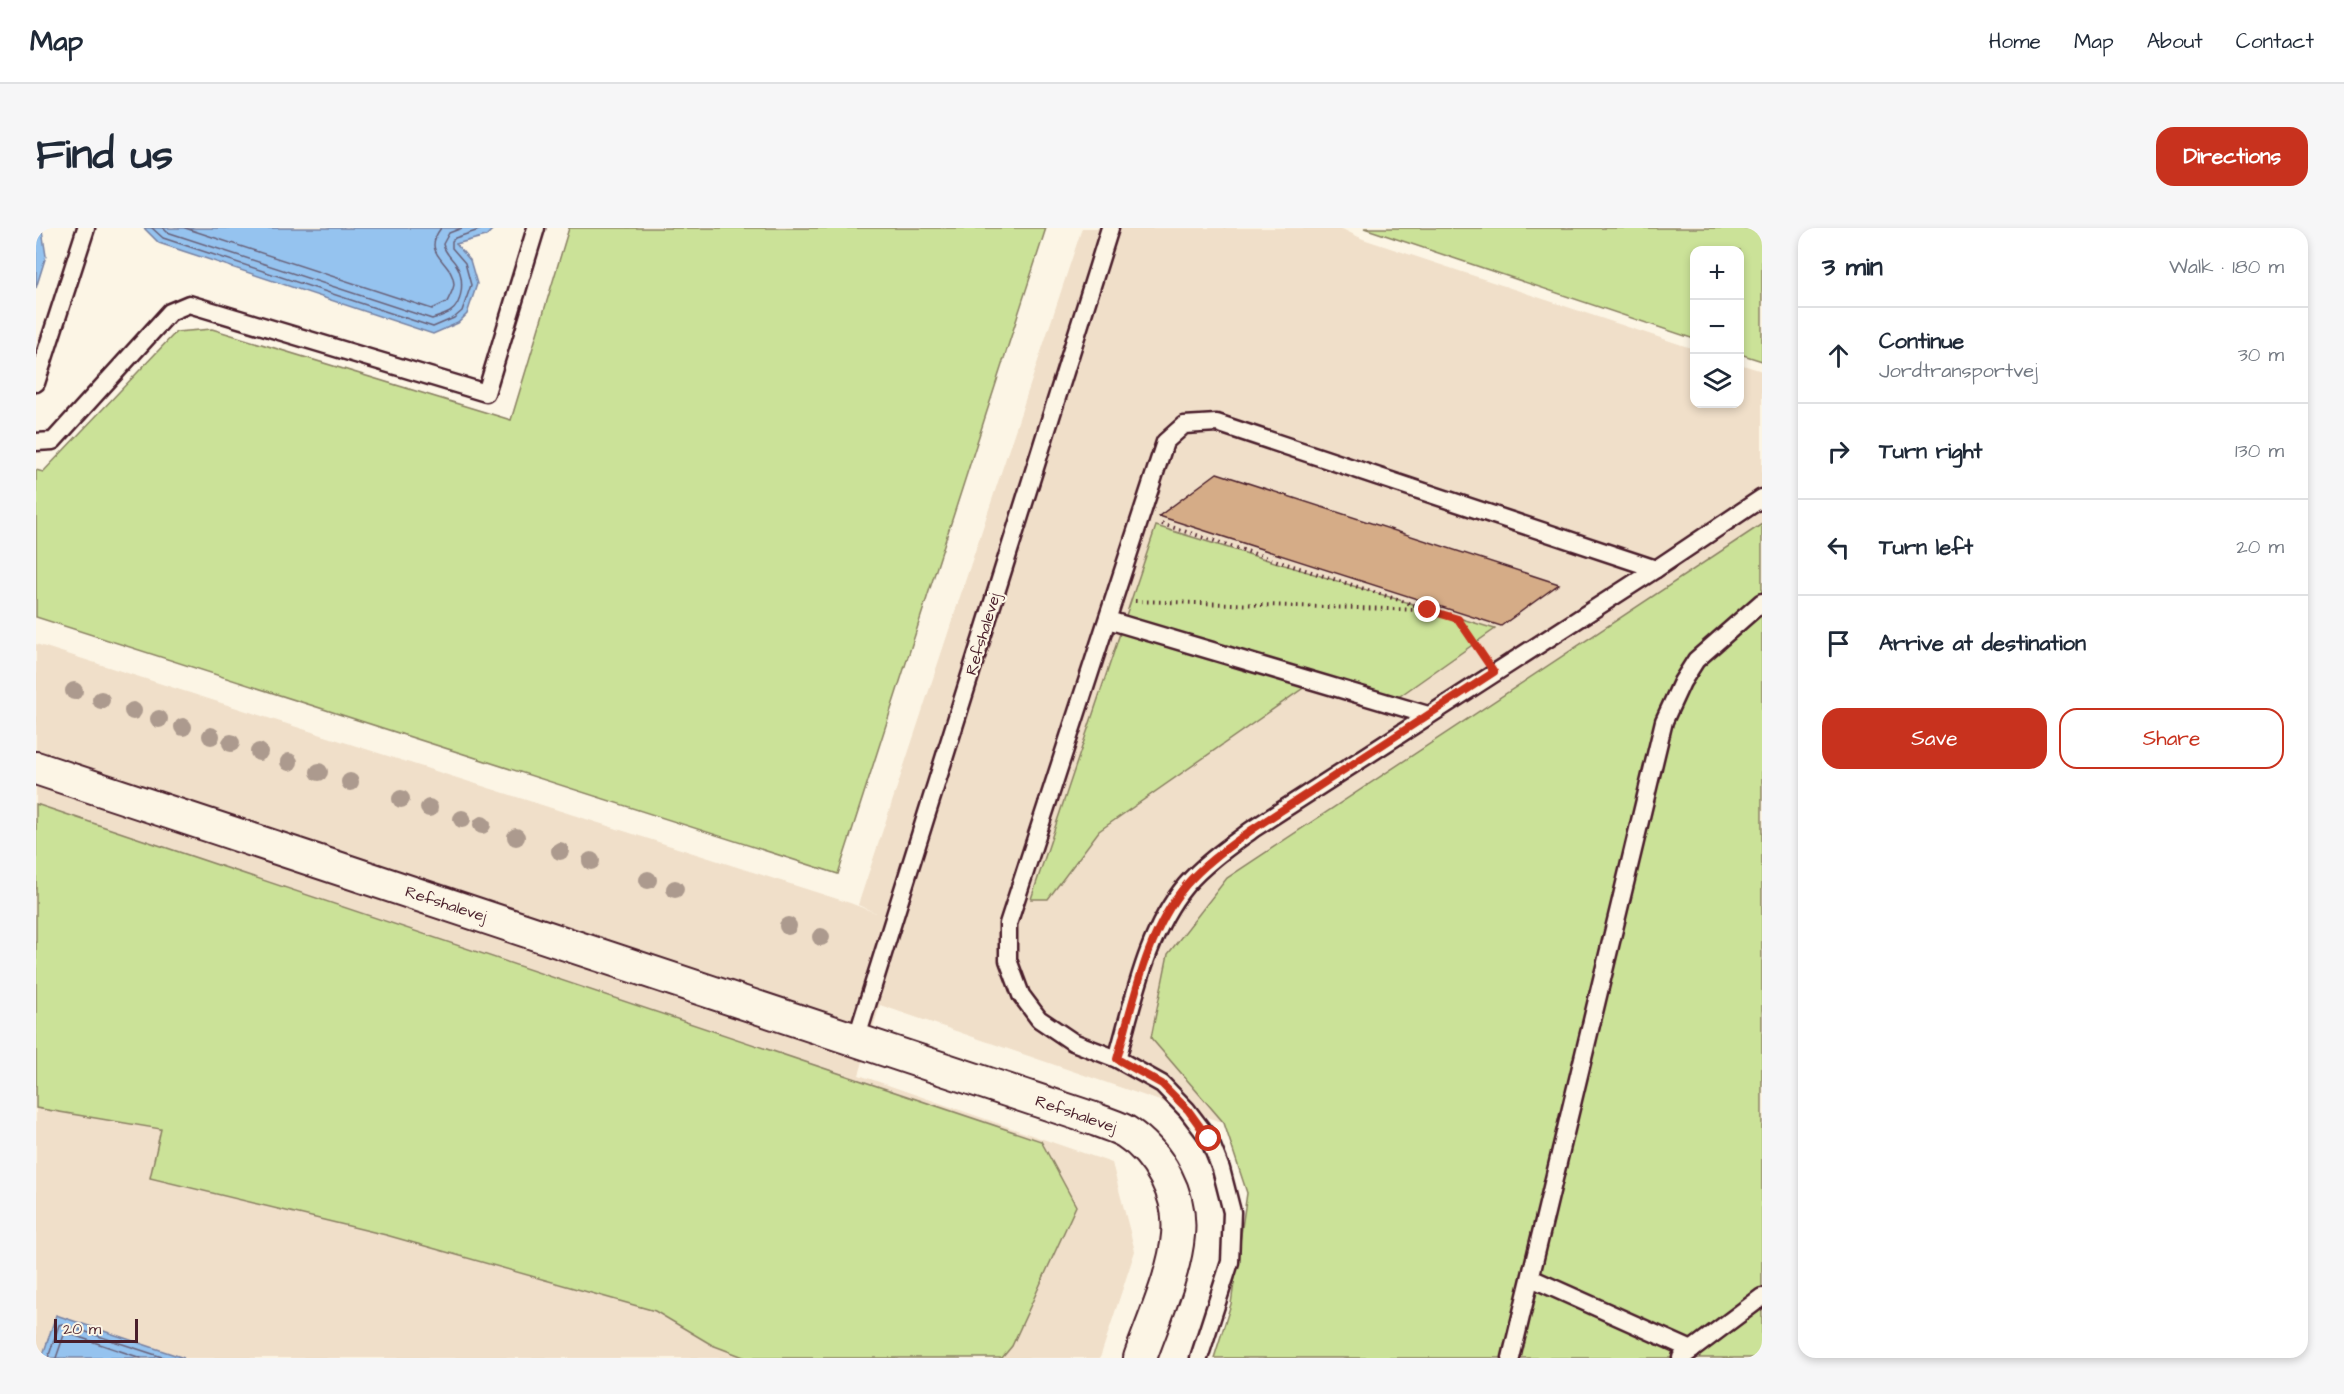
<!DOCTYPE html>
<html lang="en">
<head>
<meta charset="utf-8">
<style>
  body { margin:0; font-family:"Architects Daughter",sans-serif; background:#f6f6f7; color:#1f2937 }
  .controls { position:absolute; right:18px; top:18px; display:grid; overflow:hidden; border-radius:12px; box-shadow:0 3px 9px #0003 }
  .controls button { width:54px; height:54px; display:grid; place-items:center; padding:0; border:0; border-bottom:2px solid #e0e1e3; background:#fff; color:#1f2937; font:30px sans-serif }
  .scale { position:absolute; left:18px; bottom:15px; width:84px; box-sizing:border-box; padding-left:6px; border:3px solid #4a1f2b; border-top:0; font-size:16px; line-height:21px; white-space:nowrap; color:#4a1f2b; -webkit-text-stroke:4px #fcf5e5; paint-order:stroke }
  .stop { position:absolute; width:18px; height:18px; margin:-14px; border:4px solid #c8321e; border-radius:50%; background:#fff }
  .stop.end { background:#c8321e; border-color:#fff; box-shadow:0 2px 6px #0008 }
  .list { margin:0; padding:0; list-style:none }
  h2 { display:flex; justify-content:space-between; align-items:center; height:78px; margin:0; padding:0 24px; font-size:26px }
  h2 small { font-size:20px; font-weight:400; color:#747a83 }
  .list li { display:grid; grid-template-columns:39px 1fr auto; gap:18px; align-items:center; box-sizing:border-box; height:96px; padding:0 24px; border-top:2px solid #e0e1e3 }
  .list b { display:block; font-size:22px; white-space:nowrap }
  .list p { margin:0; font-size:20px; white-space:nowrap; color:#747a83 }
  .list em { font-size:20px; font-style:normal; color:#747a83 }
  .actions { display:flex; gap:12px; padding:18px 24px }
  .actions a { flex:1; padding:14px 0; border:2px solid #c8321e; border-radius:18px; text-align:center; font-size:21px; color:#c8321e }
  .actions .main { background:#c8321e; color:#fff }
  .icon { flex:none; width:33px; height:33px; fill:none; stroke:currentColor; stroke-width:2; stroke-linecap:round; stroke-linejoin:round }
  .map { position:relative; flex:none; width:1726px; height:1130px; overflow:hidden; border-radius:18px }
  header { display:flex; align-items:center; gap:36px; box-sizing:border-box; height:84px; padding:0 30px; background:#fff; border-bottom:2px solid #e0e1e3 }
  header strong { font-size:28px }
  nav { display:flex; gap:33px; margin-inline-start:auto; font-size:21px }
  .intro { display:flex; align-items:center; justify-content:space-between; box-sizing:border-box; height:144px; padding:0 36px }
  h1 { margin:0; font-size:42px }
  .button { padding:15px 27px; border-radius:18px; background:#c8321e; color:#fff; font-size:21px; font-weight:700 }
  main { display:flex; gap:36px; padding:0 36px }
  aside { flex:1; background:#fff; border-radius:18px; box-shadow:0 3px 9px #0003 }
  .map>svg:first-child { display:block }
  .built { fill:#f0dfc9 }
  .green { fill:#cbe298; stroke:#8a8062; stroke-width:1.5 }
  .water { fill:#95c3ef; stroke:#7781a1; stroke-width:1.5 }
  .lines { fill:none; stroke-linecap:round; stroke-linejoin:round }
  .shore { stroke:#686179; stroke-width:1.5 }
  .building { fill:#d5ac87; stroke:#4a1f2b; stroke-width:1.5 }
  .service-casing { stroke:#4a1f2b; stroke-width:21 }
  .minor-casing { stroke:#4a1f2b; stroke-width:36 }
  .path { stroke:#4a1f2b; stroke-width:4; stroke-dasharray:1.5 4.5; stroke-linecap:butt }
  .service { stroke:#fcf5e5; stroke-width:16 }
  .minor { stroke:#fcf5e5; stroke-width:32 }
  .tree { fill:#ac9a8e }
  .route { stroke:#c8321e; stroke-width:8 }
  .labels { text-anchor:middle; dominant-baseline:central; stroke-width:4.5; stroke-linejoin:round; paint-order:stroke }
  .street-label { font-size:16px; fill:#4a1f2b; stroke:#fcf5e5 }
</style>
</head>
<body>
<header>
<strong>Map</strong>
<nav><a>Home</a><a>Map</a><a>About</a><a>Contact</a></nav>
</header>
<div class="intro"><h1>Find us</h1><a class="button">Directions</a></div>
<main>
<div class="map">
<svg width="1726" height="1130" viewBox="0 0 1726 1130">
  <rect width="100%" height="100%" fill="#fcf5e5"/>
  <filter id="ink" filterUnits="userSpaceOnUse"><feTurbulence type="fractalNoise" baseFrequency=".0167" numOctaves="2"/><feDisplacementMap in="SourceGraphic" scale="12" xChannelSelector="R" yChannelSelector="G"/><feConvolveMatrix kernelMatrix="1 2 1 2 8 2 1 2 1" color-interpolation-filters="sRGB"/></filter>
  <g filter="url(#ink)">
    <path class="built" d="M 1046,0 L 1304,0 L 1327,11 L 1658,121 L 1658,176 L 1704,176 L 1704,136 L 1726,143 L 1726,297 L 1191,650 L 1132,726 L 1115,810 L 1188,895 L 844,777 L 823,847 L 1076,935 L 1099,1023 L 1064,1130 L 0,1130 L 0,416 L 814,675 L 840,685 L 822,677 Z"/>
    <g class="green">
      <path d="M 533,0 L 1010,0 L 802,646 L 0,389 L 0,242 L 7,244 L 140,104 L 176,101 L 475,192 Z"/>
      <path d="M 1328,0 L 1726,0 L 1726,133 L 1704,126 L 1704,22 L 1658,22 L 1658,111 Z"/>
      <path d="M 1726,296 L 1726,1130 L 1178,1130 L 1195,1076 L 1211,965 L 1188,895 L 1115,810 L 1132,726 L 1191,650 Z"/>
      <path d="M 1120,298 L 1459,401 L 1361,470 L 1286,447 L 1063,603 L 1012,671 L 995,671 Z"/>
      <path d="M 0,576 L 1005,913 L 1040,978 L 976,1118 L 966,1130 L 710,1130 L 676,1117 L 619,1083 L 350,1007 L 114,950 L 125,901 L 0,880 Z"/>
    </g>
    <g class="water">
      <path d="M 0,0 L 6,2 L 10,28 L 0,60 Z"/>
      <path d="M 108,0 L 458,0 L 450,8 L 420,16 L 434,32 L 441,56 L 431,86 L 422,95 L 397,106 L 123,15 Z"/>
      <path d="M 20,1087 L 148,1130 L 6,1130 Z"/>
    </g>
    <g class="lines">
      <g class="shore">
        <path d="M 116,0 L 127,10 L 397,99 L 418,90 L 426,83 L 435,57 L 429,35 L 416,20 L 416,13 L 419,10 L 449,0"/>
        <path d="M 127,0 L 131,4 L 396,91 C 402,89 409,87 414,84 C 427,76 428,52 422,40 C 418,31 409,27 407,16 L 413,5 L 426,0"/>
        <path d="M 149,0 L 396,81 L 411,74 C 413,69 418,61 418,56 C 417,33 384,27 405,0"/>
        <path d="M 12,1130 L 23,1097 L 26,1096 L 129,1130"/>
        <path d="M 20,1130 L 28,1107 L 31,1105 L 105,1130"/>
      </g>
    </g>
    <path class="building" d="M 1181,245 L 1523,356 L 1465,398 L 1123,288 Z"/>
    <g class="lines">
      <g class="service-casing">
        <g id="service">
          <path d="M 0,155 L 50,0"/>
          <path d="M 0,214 L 17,213 L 134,84 L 153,76 L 450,165 L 500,0"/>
          <path d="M 1072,392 L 1392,487"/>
          <path d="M 820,812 L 1074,0"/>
          <path d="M 1081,831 C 1098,772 1110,705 1150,657 C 1169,635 1194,618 1217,601 L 1620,341 L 1726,270"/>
          <path d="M 1495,1050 L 1656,1122"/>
          <path d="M 1163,1130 L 1194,1034 L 1196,984 L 1185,941 L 1173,911 L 1151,882 L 1126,856 L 1081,831 L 1037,814 L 1003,791 L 985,767 L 972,732 L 972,696 L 1129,214 L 1148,197 L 1181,195 L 1620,341"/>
          <path d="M 1475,1130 L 1628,493 L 1646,454 L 1660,432 L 1726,374"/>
          <path d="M 1645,1130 L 1726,1069"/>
        </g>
      </g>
      <g class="minor-casing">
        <path id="minor" d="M 0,540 L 1061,892 C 1070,896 1082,899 1090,904 C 1123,925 1146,968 1142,1007 C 1139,1045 1117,1093 1104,1130"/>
      </g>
      <g class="path">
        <path d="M 1126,296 L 1422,391 L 1447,428"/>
        <path d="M 1099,373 L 1386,382"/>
      </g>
      <use href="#service" class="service"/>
      <use href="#minor" class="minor"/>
    </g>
    <g class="tree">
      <circle cx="38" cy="463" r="9"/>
      <circle cx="65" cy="472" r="9"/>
      <circle cx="97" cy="483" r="9"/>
      <circle cx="123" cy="491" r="9"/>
      <circle cx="147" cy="499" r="9"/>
      <circle cx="175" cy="508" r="9"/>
      <circle cx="195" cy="515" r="9"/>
      <circle cx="223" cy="524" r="9"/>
      <circle cx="253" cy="534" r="9"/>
      <circle cx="283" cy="544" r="9"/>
      <circle cx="314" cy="554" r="9"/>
      <circle cx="365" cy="571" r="9"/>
      <circle cx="393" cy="580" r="9"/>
      <circle cx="426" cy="591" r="9"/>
      <circle cx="446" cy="597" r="9"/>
      <circle cx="480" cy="609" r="9"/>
      <circle cx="524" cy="623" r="9"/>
      <circle cx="555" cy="633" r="9"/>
      <circle cx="612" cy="652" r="9"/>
      <circle cx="639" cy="661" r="9"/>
      <circle cx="752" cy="698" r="9"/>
      <circle cx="785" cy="709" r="9"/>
    </g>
  </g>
  <g class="lines" filter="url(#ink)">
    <path class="route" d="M 1173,911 L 1152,882 L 1126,856 L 1081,831 C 1098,772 1110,705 1150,657 C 1169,635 1194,618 1217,601 L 1458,444 L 1422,391 L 1392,382"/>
  </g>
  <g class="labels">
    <g class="street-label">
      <text transform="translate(947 406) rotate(-73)">Refshalevej</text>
      <text transform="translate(410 676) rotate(18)">Refshalevej</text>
      <text transform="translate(1040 886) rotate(19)">Refshalevej</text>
    </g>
  </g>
</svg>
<div class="controls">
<button>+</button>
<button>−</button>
<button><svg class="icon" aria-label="layers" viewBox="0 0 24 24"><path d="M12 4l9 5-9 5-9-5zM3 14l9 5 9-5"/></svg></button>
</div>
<div class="scale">20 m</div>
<div class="stop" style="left:1173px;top:911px"></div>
<div class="stop end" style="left:1392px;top:382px"></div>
</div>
<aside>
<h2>3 min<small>Walk · 180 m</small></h2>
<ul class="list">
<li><svg class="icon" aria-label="ahead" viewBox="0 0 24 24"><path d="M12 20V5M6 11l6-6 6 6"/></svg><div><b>Continue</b><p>Jordtransportvej</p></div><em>30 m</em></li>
<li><svg class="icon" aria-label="right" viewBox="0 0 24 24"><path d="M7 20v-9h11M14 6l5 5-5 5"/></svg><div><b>Turn right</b></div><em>130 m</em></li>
<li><svg class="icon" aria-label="left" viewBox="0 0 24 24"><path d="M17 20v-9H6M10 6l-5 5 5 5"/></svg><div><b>Turn left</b></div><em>20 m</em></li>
<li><svg class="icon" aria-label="arrive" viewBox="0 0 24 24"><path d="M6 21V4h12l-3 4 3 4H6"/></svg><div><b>Arrive at destination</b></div></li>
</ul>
<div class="actions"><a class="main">Save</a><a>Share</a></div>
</aside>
</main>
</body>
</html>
